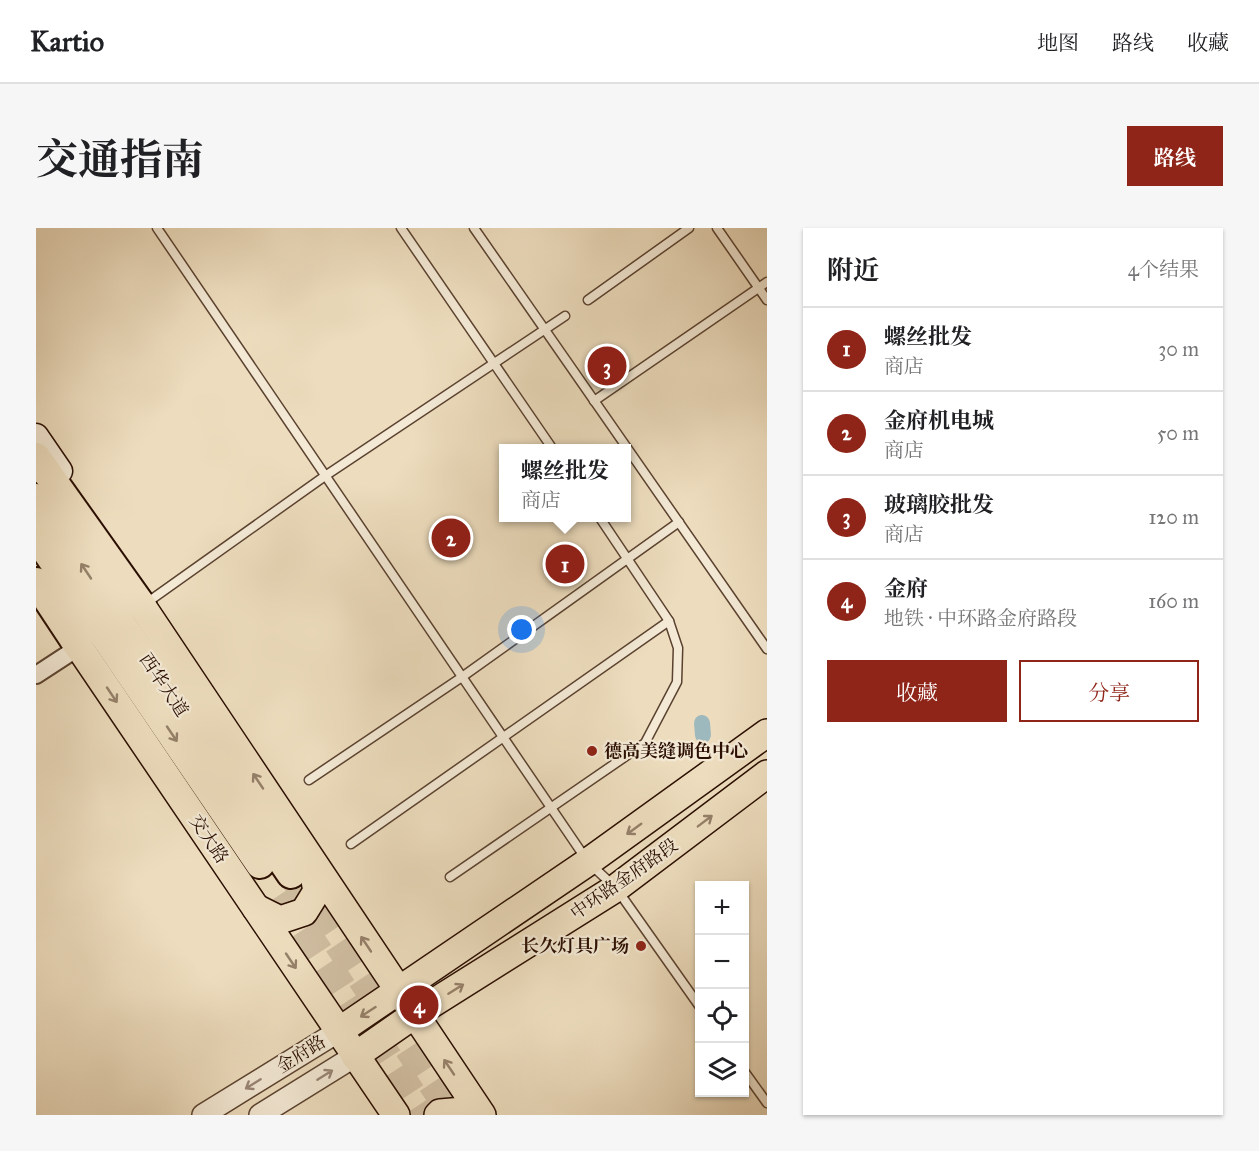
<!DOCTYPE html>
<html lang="zh">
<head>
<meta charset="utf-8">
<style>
  body { margin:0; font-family:"IM FELL Great Primer","Noto Serif SC",serif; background:#f6f6f6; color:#202124 }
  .controls { position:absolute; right:18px; bottom:18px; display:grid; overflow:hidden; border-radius:0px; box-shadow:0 2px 4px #0004 }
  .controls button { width:54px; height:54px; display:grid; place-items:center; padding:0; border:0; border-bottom:2px solid #e0e0e0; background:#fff; color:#202124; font:30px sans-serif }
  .you { position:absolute; left:486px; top:402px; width:21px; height:21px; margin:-15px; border:4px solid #fff; border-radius:50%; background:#1a73e8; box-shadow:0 0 0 9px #1a73e833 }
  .badge { display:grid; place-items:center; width:39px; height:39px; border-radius:50%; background:#8f2418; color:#fff; font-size:20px; font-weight:700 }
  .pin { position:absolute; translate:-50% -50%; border:3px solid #fff; box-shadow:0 2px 6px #0006 }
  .popup { position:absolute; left:463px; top:216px; width:132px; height:78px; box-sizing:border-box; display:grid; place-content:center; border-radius:0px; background:#fff; filter:drop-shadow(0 2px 4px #0005); font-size:20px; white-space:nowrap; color:#757577 }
  .popup b { font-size:22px; color:#202124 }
  .popup::after { content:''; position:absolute; left:50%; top:100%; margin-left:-12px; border:12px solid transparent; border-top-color:#fff }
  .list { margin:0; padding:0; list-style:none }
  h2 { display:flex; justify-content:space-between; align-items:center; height:78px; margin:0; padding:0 24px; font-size:26px }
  h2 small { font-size:20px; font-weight:400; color:#757577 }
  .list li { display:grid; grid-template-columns:39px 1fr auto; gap:18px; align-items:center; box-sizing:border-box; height:84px; padding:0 24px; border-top:2px solid #e0e0e0 }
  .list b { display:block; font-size:22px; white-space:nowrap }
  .list p { margin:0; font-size:20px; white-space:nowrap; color:#757577 }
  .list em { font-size:20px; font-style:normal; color:#757577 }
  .actions { display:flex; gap:12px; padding:18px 24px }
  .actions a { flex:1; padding:14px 0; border:2px solid #8f2418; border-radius:0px; text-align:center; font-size:21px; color:#8f2418 }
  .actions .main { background:#8f2418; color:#fff }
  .icon { flex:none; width:33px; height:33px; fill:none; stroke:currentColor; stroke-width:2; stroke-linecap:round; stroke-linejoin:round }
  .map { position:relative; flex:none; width:731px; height:887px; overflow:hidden; border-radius:0px }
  header { display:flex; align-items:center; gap:36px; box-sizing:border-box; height:84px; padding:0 30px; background:#fff; border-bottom:2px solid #e0e0e0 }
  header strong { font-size:28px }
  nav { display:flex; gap:33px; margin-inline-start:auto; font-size:21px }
  .intro { display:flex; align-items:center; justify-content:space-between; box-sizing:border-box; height:144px; padding:0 36px }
  h1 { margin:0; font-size:42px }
  .button { padding:15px 27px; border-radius:0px; background:#8f2418; color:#fff; font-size:21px; font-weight:700 }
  main { display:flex; gap:36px; padding:0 36px }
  aside { flex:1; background:#fff; border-radius:0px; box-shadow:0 2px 4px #0004 }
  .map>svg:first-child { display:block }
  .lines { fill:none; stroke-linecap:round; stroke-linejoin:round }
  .canal { stroke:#9eb9bd; stroke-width:16 }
  .trunk-tunnel { stroke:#d0bea2; stroke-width:28; stroke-dasharray:28 14; stroke-linecap:butt }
  .service-casing { stroke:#5b4230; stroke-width:11 }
  .minor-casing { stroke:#5b4230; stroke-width:20 }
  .tertiary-casing { stroke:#5b4230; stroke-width:24 }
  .secondary-casing { stroke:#2a0e01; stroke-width:27 }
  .primary-casing { stroke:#2a0e01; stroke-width:30 }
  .trunk-casing { stroke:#2a0e01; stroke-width:32 }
  .service { stroke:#f3e9d5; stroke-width:8 }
  .minor { stroke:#f3e9d5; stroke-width:16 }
  .tertiary { stroke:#f3e9d5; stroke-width:21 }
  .secondary { stroke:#f3e9d5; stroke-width:24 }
  .primary { stroke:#edddbe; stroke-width:27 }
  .trunk { stroke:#edddbe; stroke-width:28 }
  .oneway { stroke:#958069 }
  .oneway2 { stroke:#998676 }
  .poi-dot { fill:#8f2418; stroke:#f3e9d5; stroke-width:2 }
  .labels { text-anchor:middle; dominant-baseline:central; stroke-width:4.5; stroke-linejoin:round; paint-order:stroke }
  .street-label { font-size:18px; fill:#2a0e01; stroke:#f3e9d5 }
  .poi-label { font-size:18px; font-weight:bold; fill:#2a0e01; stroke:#f3e9d5; text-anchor:start }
</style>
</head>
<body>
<header>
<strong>Kartio</strong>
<nav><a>地图</a><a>路线</a><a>收藏</a></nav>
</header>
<div class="intro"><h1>交通指南</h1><a class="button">路线</a></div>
<main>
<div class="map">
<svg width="731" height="887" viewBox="0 0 731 887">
  <rect width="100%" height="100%" fill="#edddbe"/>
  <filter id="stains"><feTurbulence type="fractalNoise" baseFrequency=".00333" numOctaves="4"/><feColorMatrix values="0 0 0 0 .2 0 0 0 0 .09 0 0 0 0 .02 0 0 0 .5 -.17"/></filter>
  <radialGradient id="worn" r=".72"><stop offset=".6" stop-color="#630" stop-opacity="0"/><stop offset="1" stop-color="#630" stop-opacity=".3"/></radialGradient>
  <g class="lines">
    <path class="canal" d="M 666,495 L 667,507"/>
    <g class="trunk-tunnel">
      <path d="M 255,646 L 417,887"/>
      <path d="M 245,666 L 390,887"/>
    </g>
    <g class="service-casing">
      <g id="service">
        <path d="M 121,0 L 552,634 L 580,660 L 664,779"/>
        <path d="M 365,0 L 516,220"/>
        <path d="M 438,0 L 731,421"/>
        <path d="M 681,0 L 731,72"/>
        <path d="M 552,72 L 653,0"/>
        <path d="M 558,173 L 731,54"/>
        <path d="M 109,376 L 289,248 L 529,88"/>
        <path d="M 273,552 L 426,449 L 643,294"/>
        <path d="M 315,616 L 633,393"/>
        <path d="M 414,649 L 609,515 L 641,454 L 642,420 L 633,393 L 564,290"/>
        <path d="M 708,843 L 731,875"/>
      </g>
    </g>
    <g class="minor-casing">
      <path id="minor" d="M 0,447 L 43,419"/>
    </g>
    <g class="tertiary-casing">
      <g id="tertiary">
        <path d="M 167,887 L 303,803"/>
        <path d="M 224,887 L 319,828"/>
      </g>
    </g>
    <g class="secondary-casing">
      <path id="secondary" d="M 0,208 L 24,243"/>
    </g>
    <g class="primary-casing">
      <g id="primary">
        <path d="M 106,378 L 446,887"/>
        <path d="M 43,419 L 360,887"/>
        <path d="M 220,680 L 244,692 L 268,684 L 281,663 L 276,637"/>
        <path d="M 303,803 L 552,634 L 731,505"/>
        <path d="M 319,828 L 378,787 L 580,660 L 731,546"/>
        <path d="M 402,887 L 404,885 L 428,883 L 439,887"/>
      </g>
    </g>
    <g class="trunk-casing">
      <g id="trunk">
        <path d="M 0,229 L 106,378"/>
        <path d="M 0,270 L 255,646"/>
        <path d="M 0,308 L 224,636"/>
        <path d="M 0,354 L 43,419"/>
      </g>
    </g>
    <use href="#service" class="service"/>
    <use href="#minor" class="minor"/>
    <use href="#tertiary" class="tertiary"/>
    <use href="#secondary" class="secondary"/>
    <use href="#primary" class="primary"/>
    <use href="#trunk" class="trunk"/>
  </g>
  <defs><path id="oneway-shaft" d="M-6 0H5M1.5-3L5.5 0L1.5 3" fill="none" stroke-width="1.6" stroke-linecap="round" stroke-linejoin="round" transform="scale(1.5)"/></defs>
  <g class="oneway">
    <use href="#oneway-shaft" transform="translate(50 343) rotate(-124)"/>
    <use href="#oneway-shaft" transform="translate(76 467) rotate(56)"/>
    <use href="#oneway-shaft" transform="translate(136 506) rotate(56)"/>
    <use href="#oneway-shaft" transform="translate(222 553) rotate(-124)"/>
    <use href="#oneway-shaft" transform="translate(669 593) rotate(-37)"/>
    <use href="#oneway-shaft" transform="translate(598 601) rotate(144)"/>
    <use href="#oneway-shaft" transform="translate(330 716) rotate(-124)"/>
    <use href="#oneway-shaft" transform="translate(255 733) rotate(56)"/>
    <use href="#oneway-shaft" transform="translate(420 761) rotate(-32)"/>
    <use href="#oneway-shaft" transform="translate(332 784) rotate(147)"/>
    <use href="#oneway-shaft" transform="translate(413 839) rotate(-124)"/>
  </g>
  <g class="oneway2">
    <use href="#oneway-shaft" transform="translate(289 847) rotate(-32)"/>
    <use href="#oneway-shaft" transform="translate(217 856) rotate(148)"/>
  </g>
  <g class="poi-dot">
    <circle cx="556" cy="523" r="6"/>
    <circle cx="605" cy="718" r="6"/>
  </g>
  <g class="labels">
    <g class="street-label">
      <text transform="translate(128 457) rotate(56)">西华大道</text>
      <text transform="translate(173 611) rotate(56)">交大路</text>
      <text transform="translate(588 651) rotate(-35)">中环路金府路段</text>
      <text transform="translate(265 826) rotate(-32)">金府路</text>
    </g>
    <g class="poi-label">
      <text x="568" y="523">德高美缝调色中心</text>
      <text x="593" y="718" text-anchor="end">长久灯具广场</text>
    </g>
  </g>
  <rect width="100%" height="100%" filter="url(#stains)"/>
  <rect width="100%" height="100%" fill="url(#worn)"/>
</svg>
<div class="controls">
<button>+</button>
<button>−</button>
<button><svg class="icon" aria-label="locate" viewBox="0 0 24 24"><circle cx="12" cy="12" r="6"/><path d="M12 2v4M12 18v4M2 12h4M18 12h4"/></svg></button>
<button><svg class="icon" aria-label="layers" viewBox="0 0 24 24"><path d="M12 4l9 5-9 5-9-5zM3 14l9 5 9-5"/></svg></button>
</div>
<div class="you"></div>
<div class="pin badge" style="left:529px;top:336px">1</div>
<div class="popup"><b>螺丝批发</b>商店</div>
<div class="pin badge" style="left:415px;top:310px">2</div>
<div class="pin badge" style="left:571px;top:138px">3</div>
<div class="pin badge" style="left:383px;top:777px">4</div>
</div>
<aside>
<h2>附近<small>4个结果</small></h2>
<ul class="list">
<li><span class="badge">1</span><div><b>螺丝批发</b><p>商店</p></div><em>30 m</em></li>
<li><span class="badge">2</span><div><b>金府机电城</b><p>商店</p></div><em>50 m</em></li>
<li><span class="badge">3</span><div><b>玻璃胶批发</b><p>商店</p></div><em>120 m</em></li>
<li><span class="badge">4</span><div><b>金府</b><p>地铁 · 中环路金府路段</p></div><em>160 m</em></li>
</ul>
<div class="actions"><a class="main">收藏</a><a>分享</a></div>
</aside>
</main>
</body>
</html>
